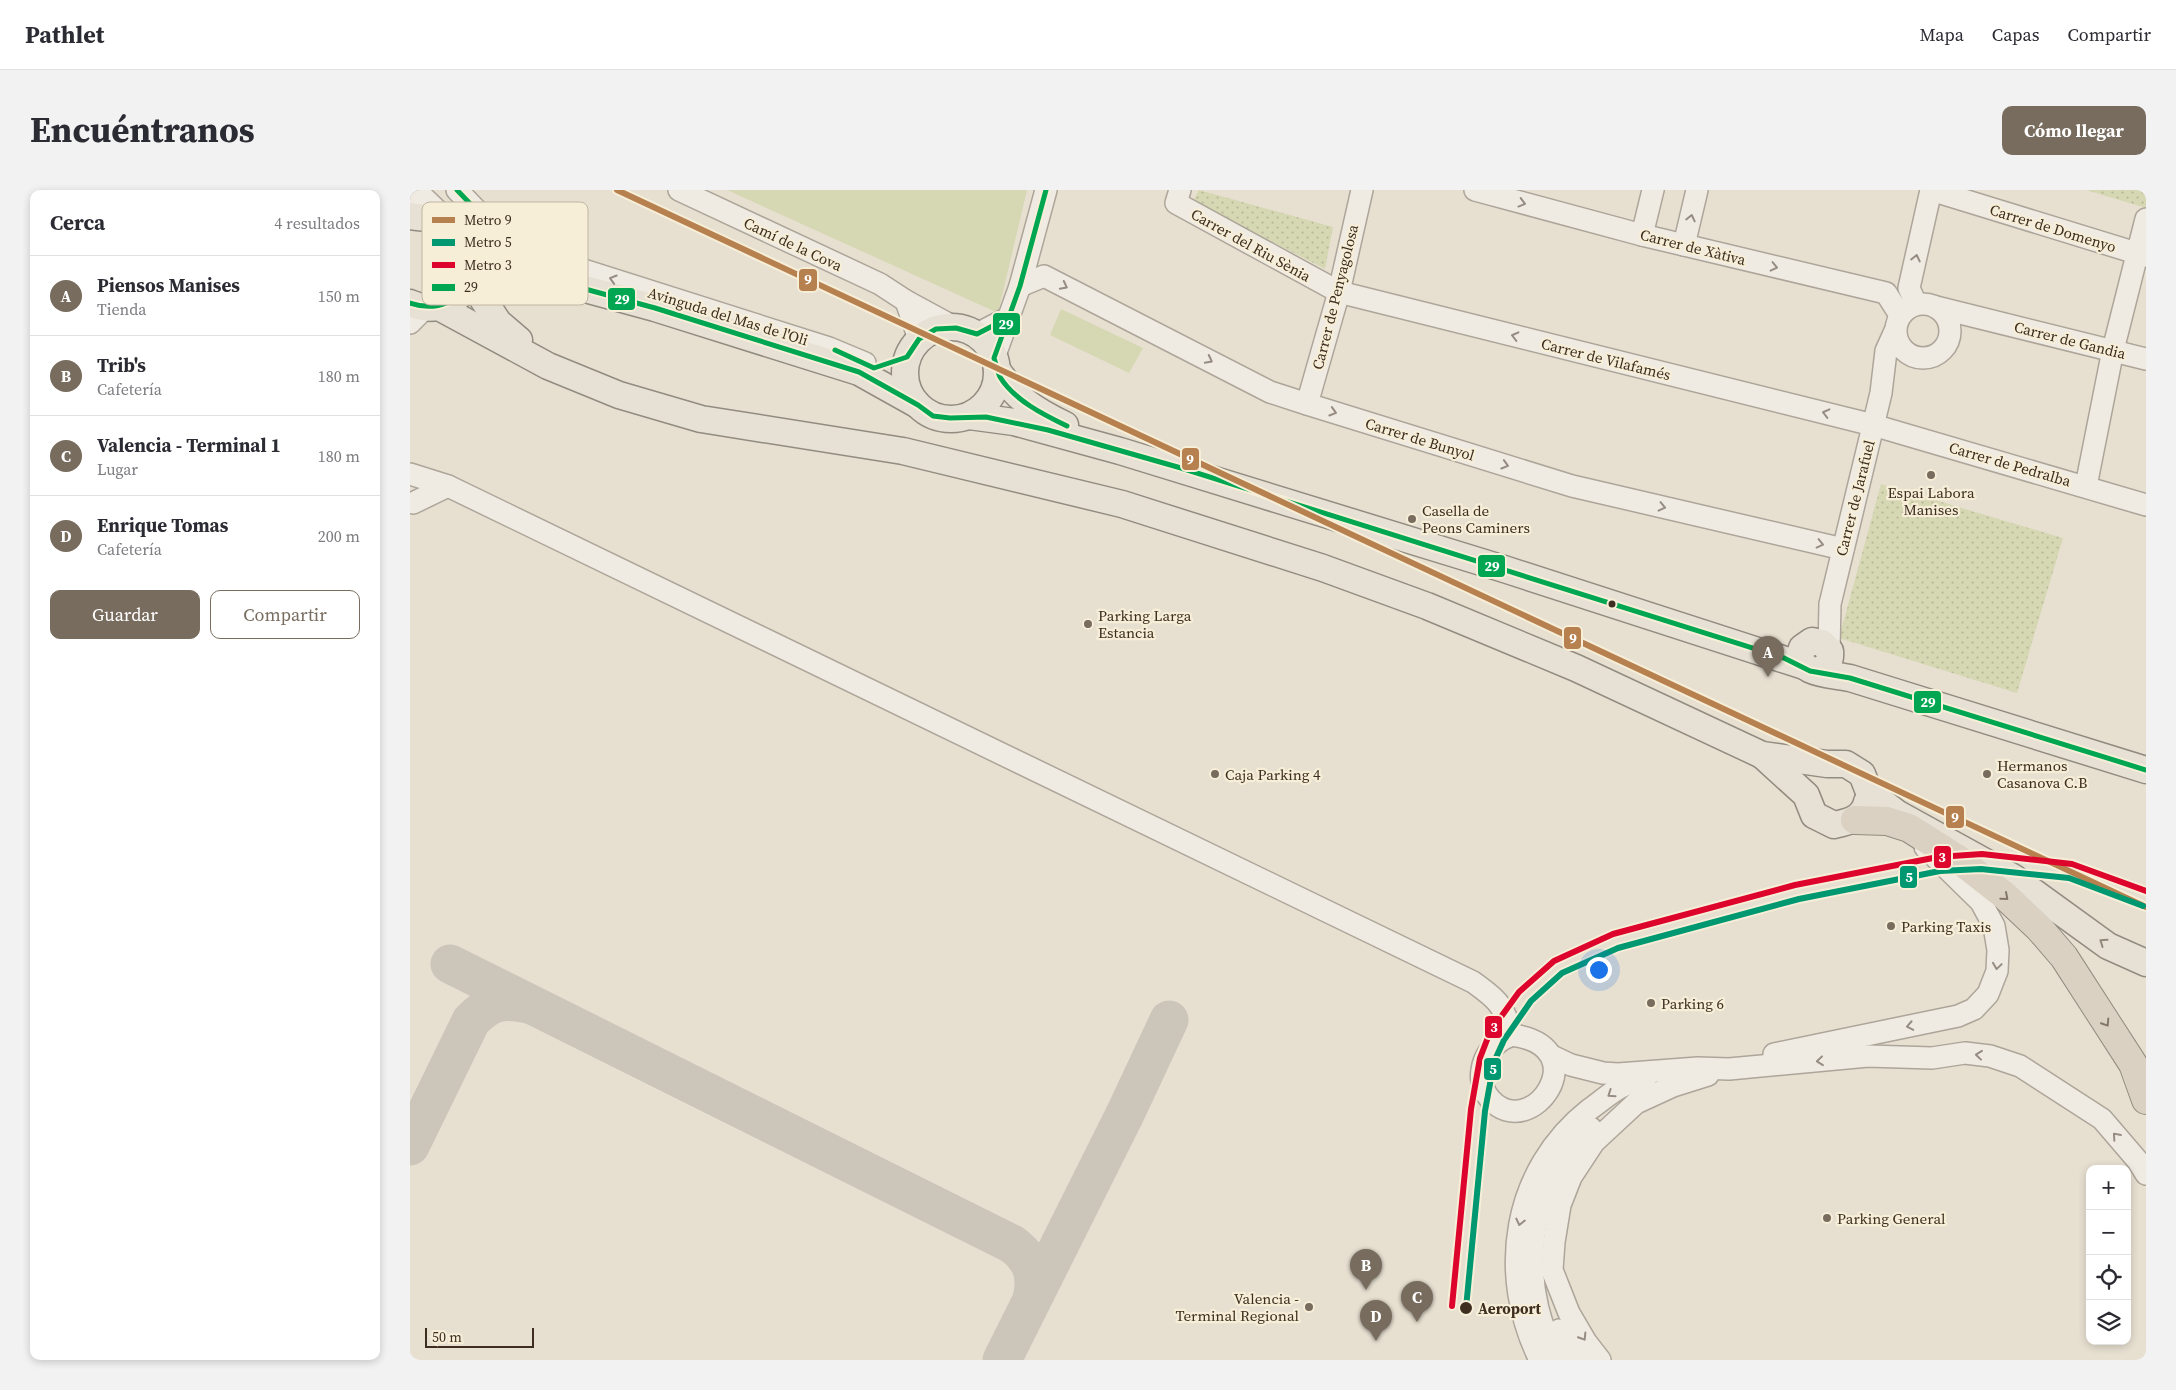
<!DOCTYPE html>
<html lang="es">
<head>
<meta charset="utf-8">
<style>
  body { margin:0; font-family:"Source Serif 4",serif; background:#f2f2f3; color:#2b2b33 }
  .controls { position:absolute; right:15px; bottom:15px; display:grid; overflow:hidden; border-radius:10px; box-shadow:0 2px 8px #0003 }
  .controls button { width:45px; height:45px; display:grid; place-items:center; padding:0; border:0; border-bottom:1px solid #e1e1e2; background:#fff; color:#2b2b33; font:25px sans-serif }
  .scale { position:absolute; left:15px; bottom:12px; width:109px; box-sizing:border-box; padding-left:5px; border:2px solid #3d2e20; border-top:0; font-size:14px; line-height:18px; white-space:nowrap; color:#3d2e20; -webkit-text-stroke:4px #f7eed8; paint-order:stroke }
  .you { position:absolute; left:1188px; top:779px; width:18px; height:18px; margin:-12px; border:4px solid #fff; border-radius:50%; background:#1a73e8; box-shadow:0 0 0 8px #1a73e833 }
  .badge { display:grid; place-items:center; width:32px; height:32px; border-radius:50%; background:#786c5e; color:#fff; font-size:16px; font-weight:700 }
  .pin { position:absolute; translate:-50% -41px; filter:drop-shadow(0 1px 2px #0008) }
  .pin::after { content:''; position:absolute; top:26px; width:18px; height:15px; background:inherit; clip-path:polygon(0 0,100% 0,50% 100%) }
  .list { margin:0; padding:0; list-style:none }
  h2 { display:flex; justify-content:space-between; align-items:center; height:65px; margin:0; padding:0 20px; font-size:21px }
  h2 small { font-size:16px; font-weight:400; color:#7c7c81 }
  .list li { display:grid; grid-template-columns:32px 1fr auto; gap:15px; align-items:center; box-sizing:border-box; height:80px; padding:0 20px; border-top:1px solid #e1e1e2 }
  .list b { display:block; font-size:19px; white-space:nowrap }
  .list p { margin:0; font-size:16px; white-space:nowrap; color:#7c7c81 }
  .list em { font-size:16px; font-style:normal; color:#7c7c81 }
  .actions { display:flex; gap:10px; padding:15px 20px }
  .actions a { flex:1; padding:11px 0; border:1px solid #786c5e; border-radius:10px; text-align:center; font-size:18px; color:#786c5e }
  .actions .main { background:#786c5e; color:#fff }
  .icon { flex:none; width:28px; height:28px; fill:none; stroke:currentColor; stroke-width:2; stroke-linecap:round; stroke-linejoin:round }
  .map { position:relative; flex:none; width:1736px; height:1170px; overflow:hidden; border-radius:10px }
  header { display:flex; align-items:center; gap:30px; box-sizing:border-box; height:70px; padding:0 25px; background:#fff; border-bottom:1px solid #e1e1e2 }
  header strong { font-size:24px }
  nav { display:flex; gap:28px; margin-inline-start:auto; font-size:18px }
  .intro { display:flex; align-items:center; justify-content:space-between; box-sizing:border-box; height:120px; padding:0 30px }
  h1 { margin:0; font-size:35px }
  .button { padding:12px 22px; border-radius:10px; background:#786c5e; color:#fff; font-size:18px; font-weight:700 }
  main { display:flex; gap:30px; padding:0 30px }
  aside { flex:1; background:#fff; border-radius:10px; box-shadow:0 2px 8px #0003 }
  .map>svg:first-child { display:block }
  .green { fill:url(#green-dots) }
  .pitch { fill:#d6d7b3 }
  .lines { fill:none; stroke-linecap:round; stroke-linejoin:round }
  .taxiway { stroke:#cbc5ba; stroke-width:39 }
  .minor-casing { stroke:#ada599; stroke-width:24 }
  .major-casing { stroke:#928b80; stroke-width:29 }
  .highway-casing { stroke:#928b80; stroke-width:30 }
  .minor { stroke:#efebe3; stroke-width:21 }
  .major { stroke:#e6e1d4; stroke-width:26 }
  .highway { stroke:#dad1c2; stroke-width:28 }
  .bus-1-casing { stroke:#f7eed8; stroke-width:9 }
  .bus-1 { stroke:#00a651; stroke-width:5 }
  .metro-1-casing { stroke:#f7eed8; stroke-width:10 }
  .metro-2-casing { stroke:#f7eed8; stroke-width:10 }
  .metro-3-casing { stroke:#f7eed8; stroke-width:10 }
  .metro-1 { stroke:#b7814f; stroke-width:6 }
  .metro-2 { stroke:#009870; stroke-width:6 }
  .metro-3 { stroke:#dd052b; stroke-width:6 }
  .oneway { stroke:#968c82 }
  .oneway2 { stroke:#847769 }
  .oneway3 { stroke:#92887a }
  .poi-dot { fill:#786c5e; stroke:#f7eed8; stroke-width:2 }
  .bus-dot { fill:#3d2e20; stroke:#f7eed8; stroke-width:2 }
  .labels { text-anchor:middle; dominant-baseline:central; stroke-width:4.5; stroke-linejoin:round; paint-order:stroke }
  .street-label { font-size:15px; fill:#3d2e20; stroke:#f7eed8 }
  .poi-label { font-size:15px; fill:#3d2e20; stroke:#f7eed8; text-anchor:start }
  .stop-label { font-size:15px; font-weight:bold; fill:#3d2e20; stroke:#f7eed8; text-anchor:start }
  .key { fill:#f7eed8; stroke:#bfb4a1; stroke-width:1 }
  .key-label { font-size:14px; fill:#3d2e20 }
  .line-badge { stroke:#f7eed8; stroke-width:2 }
  .badge-label { font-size:14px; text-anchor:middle; font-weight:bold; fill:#fff }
</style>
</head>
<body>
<header>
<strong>Pathlet</strong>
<nav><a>Mapa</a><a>Capas</a><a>Compartir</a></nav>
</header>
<div class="intro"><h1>Encuéntranos</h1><a class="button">Cómo llegar</a></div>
<main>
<aside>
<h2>Cerca<small>4 resultados</small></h2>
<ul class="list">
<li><span class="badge">A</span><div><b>Piensos Manises</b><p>Tienda</p></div><em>150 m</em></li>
<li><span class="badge">B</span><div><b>Trib's</b><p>Cafetería</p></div><em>180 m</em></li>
<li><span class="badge">C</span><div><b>Valencia - Terminal 1</b><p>Lugar</p></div><em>180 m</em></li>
<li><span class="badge">D</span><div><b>Enrique Tomas</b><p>Cafetería</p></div><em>200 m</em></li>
</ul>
<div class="actions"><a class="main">Guardar</a><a>Compartir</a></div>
</aside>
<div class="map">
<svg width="1736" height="1170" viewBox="0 0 1736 1170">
  <defs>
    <pattern id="green-dots" width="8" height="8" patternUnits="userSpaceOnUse" patternTransform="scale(1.25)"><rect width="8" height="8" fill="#d6d7b3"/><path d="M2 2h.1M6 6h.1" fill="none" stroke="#b9b99a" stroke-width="1.8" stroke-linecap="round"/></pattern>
  </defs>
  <rect width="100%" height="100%" fill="#e7e0d1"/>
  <g class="green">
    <path d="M 789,0 L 923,37 L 915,79 L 783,11 Z"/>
    <path d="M 1676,0 L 1736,0 L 1736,18 Z"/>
    <path d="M 1471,294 L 1653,348 L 1607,503 L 1429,448 Z"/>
  </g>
  <g class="pitch">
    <path d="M 317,0 L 617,0 L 588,123 Z"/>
    <path d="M 651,119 L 733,158 L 719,183 L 640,145 Z"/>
  </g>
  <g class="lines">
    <g class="taxiway">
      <path d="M 40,774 L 602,1054 C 621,1068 628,1085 622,1109"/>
      <path d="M 0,956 L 61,831 C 79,812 92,808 118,814"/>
      <path d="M 592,1170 L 716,922 L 759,830"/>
    </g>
    <g class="minor-casing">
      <g id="minor">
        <path d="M 47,0 L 94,49 L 123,64 L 419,158 L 455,173"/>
        <path d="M 269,0 L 470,94 L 496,111 L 544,137"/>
        <path d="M 770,0 L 766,13 L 929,102 L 1463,235 L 1736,315"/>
        <path d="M 1065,0 L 1232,45 L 1476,103 L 1490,125"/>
        <path d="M 1521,0 L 1736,66"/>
        <path d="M 0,2 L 13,7 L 40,33"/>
        <path d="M 1232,45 L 1243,0"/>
        <path d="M 1274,55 L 1287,0"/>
        <path d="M 610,96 L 634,86 L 860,202 L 897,214 L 1162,296 L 1433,359"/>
        <path d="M 496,111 L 509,149"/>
        <circle cx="1513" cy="141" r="27"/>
        <path d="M 1506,114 L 1499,98 L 1521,0"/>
        <path d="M 1526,117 L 1736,169"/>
        <path d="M 0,133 L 15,118"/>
        <path d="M 567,144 L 598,128"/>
        <path d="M 584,168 L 610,96 L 636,0"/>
        <path d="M 897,214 L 929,102 L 952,0"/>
        <path d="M 0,284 L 38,296 L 1063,792 C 1087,809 1094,815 1102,845"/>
        <path d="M 1676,296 L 1703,160 L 1736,29"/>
        <path d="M 3,313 L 38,296"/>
        <path d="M 1419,460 L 1420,414 L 1471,203 L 1476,161 L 1485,141"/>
        <path d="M 1102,845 C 1189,857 1121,955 1080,909 C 1065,892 1071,865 1089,852 C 1092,849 1098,847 1102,845 Z"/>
        <path d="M 1364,864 L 1548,826 L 1564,819 L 1578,804 L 1587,781 L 1588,760 L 1584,736 L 1571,712 L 1515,657"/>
        <path d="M 1142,866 L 1161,875 L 1193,883 L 1208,884 L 1288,878 L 1319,879 L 1458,866 L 1522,868 L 1555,863 L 1580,866 L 1610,876 L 1692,929 L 1728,971 L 1736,984"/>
        <path d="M 1149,1140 L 1159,1161 L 1168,1170"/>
        <path d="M 1130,1170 C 1087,1084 1102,980 1180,919 C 1190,912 1200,903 1211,897 C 1219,893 1228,891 1236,888"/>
        <path d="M 1149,1170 C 1110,1105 1113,1015 1163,957 C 1169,951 1174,943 1181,938"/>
        <path d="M 1190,1170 L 1176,1152 L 1159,1123 L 1142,1080 L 1144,1052 L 1150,1015 L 1161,987 L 1184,952 L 1226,913 L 1263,896 L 1298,885"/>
      </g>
    </g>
    <g class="major-casing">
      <g id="major">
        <path d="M 0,26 C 14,29 28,26 41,34 C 91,62 51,137 0,113"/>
        <path d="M 62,86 L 93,80 L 131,87 L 245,118 L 449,182 L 508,215"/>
        <path d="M 61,91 L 88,132 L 109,150"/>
        <path d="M 29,117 L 138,176 L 209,205 L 291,229 L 493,261 L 712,314 L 913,378 L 1017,416 L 1166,478 L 1352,565 L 1417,574 L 1436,574 L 1452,584 L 1459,602 L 1488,624 L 1604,688 L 1698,756 L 1736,773"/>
        <circle cx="541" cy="183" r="46"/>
        <path d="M 587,180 C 607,209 624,220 655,235"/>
        <path d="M 559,226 L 604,232 L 710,261 L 1094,379 L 1394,476"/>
        <path d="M 1408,481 C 1417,477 1421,471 1420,461 L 1412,453 L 1402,451 L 1392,458 C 1382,485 1422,484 1440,488 L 1736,580"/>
        <path d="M 1352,565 L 1396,605 L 1404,625 L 1424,635 C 1438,632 1453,629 1457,612"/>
      </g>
    </g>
    <g class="highway-casing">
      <path id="highway" d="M 1445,630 L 1477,631 L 1499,638 L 1548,669 L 1594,705 L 1629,738 L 1654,767 L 1723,874 L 1736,910"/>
    </g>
    <use href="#minor" class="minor"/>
    <use href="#major" class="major"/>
    <use href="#highway" class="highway"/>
    <g class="bus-1-casing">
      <g id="bus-1">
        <path d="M 47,0 L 94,49 L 123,64 L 157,75"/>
        <path d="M 636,0 L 610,96 L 584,168 C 586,174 587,181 590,187 C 604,210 634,225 657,236"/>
        <path d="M 0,113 C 27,122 50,112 62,86 L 93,80 L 131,87 L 245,118 L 449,182 L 508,215 L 523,226 L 540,228 L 576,227 L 638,240 L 771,278 L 1374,468 L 1400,481 L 1440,488 L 1736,580"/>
        <path d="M 425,160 L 464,178 L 497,167 L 509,149 L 526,139 L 546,138 L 567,144 L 598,128"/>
      </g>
    </g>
    <use href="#bus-1" class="bus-1"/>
    <g class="metro-1-casing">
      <path id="metro-1" d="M 207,0 L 1736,717"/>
    </g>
    <g class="metro-2-casing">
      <path id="metro-2" d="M 1056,1118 L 1075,921 L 1084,872 L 1094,850 L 1121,811 L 1152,783 L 1208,758 L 1389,709 L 1530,681 L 1571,679 L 1659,688 L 1733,716"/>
    </g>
    <g class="metro-3-casing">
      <path id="metro-3" d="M 1042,1116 L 1061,919 L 1070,868 L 1080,842 L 1109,802 L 1144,771 L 1203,744 L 1385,695 L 1528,667 L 1572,664 L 1662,674 L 1736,701"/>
    </g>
    <use href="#metro-1" class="metro-1"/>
    <use href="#metro-2" class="metro-2"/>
    <use href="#metro-3" class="metro-3"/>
  </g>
  <defs><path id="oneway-chevron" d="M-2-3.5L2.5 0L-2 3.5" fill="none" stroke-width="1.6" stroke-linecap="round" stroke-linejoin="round" transform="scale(1.25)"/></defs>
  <g class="oneway">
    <use href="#oneway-chevron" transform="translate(1112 13) rotate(15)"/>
    <use href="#oneway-chevron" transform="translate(1281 28) rotate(-77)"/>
    <use href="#oneway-chevron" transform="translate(1506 68) rotate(-77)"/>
    <use href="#oneway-chevron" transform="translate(1364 77) rotate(13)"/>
    <use href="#oneway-chevron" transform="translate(203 89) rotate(-163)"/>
    <use href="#oneway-chevron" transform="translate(654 96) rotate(27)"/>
    <use href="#oneway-chevron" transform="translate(1105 146) rotate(-166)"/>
    <use href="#oneway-chevron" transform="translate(799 170) rotate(27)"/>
    <use href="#oneway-chevron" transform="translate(923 222) rotate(17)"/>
    <use href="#oneway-chevron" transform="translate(1416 223) rotate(-166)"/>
    <use href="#oneway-chevron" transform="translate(1095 275) rotate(17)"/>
    <use href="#oneway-chevron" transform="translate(1252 317) rotate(13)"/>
    <use href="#oneway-chevron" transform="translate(1410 354) rotate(13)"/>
    <use href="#oneway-chevron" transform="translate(1587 776) rotate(98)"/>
    <use href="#oneway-chevron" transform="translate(1500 836) rotate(169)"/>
    <use href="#oneway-chevron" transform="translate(1569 865) rotate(-174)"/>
    <use href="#oneway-chevron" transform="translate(1410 871) rotate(174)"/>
    <use href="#oneway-chevron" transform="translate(1201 904) rotate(146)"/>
    <use href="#oneway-chevron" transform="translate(1706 946) rotate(-131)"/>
    <use href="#oneway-chevron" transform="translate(1110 1032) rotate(103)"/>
    <use href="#oneway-chevron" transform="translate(1173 1147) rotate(58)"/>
  </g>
  <g class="oneway2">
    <use href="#oneway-chevron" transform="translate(1595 707) rotate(41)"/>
    <use href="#oneway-chevron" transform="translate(1696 833) rotate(57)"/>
  </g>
  <use class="oneway3" href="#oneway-chevron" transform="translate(1693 752) rotate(-145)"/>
  <g class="poi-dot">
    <circle cx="1521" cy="285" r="5"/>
    <circle cx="1002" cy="329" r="5"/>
    <circle cx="678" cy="434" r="5"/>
    <circle cx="805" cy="584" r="5"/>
    <circle cx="1577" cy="584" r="5"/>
    <circle cx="1481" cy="736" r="5"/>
    <circle cx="1241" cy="813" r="5"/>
    <circle cx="1417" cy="1028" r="5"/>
    <circle cx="899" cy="1117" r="5"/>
  </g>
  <g class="bus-dot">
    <circle cx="1202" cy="414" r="4.5"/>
    <circle cx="1056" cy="1118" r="7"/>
  </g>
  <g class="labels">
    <g class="street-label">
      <text transform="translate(1643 38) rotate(17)">Carrer de Domenyo</text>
      <text transform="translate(383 54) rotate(25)">Camí de la Cova</text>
      <text transform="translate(841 55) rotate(29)">Carrer del Riu Sènia</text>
      <text transform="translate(1283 57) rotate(14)">Carrer de Xàtiva</text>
      <text transform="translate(925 107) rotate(-76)">Carrer de Penyagolosa</text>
      <text transform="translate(318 126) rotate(17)">Avinguda del Mas de l'Oli</text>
      <text transform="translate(1660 150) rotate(14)">Carrer de Gandia</text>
      <text transform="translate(1196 169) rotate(14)">Carrer de Vilafamés</text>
      <text transform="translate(1010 249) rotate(17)">Carrer de Bunyol</text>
      <text transform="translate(1600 274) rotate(16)">Carrer de Pedralba</text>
      <text transform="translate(1445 308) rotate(-76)">Carrer de Jarafuel</text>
    </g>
    <g class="poi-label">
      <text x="1521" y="302" text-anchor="middle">Espai Labora<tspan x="1521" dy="17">Manises</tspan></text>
      <text x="1012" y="320">Casella de<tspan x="1012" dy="17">Peons Caminers</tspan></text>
      <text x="688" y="425">Parking Larga<tspan x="688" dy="17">Estancia</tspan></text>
      <text x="1587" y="575">Hermanos<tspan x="1587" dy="17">Casanova C.B</tspan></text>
      <text x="815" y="584">Caja Parking 4</text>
      <text x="1491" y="736">Parking Taxis</text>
      <text x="1251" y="813">Parking 6</text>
      <text x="1427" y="1028">Parking General</text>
      <text x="889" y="1108" text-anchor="end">Valencia -<tspan x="889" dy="17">Terminal Regional</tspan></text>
    </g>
    <g class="stop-label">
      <text x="1068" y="1118">Aeroport</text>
    </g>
  </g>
  <rect x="12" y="12" width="166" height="103" rx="8" class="key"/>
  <rect x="22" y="27" width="23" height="6" fill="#b7814f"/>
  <rect x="22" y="49" width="23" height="7" fill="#009870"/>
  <rect x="22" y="72" width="23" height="6" fill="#dd052b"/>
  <rect x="22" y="94" width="23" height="7" fill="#00a651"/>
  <g class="key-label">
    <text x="54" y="35">Metro 9</text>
    <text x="54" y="57">Metro 5</text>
    <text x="54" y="80">Metro 3</text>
    <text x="54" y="102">29</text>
  </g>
  <g class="line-badge">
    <rect x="388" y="78" width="20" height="24" rx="5" fill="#b7814f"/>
    <rect x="197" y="97" width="29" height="24" rx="5" fill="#00a651"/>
    <rect x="582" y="122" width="29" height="24" rx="5" fill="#00a651"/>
    <rect x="771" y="257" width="19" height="24" rx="5" fill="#b7814f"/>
    <rect x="1067" y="364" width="29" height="24" rx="5" fill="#00a651"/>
    <rect x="1153" y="436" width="19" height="24" rx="5" fill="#b7814f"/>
    <rect x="1503" y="500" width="29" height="24" rx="5" fill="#00a651"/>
    <rect x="1535" y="615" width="20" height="24" rx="5" fill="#b7814f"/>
    <rect x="1523" y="655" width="19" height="24" rx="5" fill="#dd052b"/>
    <rect x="1489" y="675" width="19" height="24" rx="5" fill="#009870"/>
    <rect x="1074" y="825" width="19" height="24" rx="5" fill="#dd052b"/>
    <rect x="1073" y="867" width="19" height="24" rx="5" fill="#009870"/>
  </g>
  <g class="badge-label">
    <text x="398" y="94">9</text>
    <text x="212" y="114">29</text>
    <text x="596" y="139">29</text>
    <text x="780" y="274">9</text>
    <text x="1082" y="381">29</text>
    <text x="1163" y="453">9</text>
    <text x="1518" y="517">29</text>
    <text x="1545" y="632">9</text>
    <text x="1532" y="672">3</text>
    <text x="1499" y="692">5</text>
    <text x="1084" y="842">3</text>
    <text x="1083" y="884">5</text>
  </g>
</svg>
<div class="controls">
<button>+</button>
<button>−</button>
<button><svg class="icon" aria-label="locate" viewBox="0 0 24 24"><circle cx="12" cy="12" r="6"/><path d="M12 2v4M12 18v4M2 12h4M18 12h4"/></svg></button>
<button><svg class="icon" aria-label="layers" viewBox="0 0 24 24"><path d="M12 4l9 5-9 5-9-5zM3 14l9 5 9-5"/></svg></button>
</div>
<div class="scale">50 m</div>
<div class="you"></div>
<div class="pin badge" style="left:1358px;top:487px">A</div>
<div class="pin badge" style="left:956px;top:1100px">B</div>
<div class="pin badge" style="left:1007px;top:1132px">C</div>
<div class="pin badge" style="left:966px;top:1151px">D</div>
</div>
</main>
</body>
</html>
